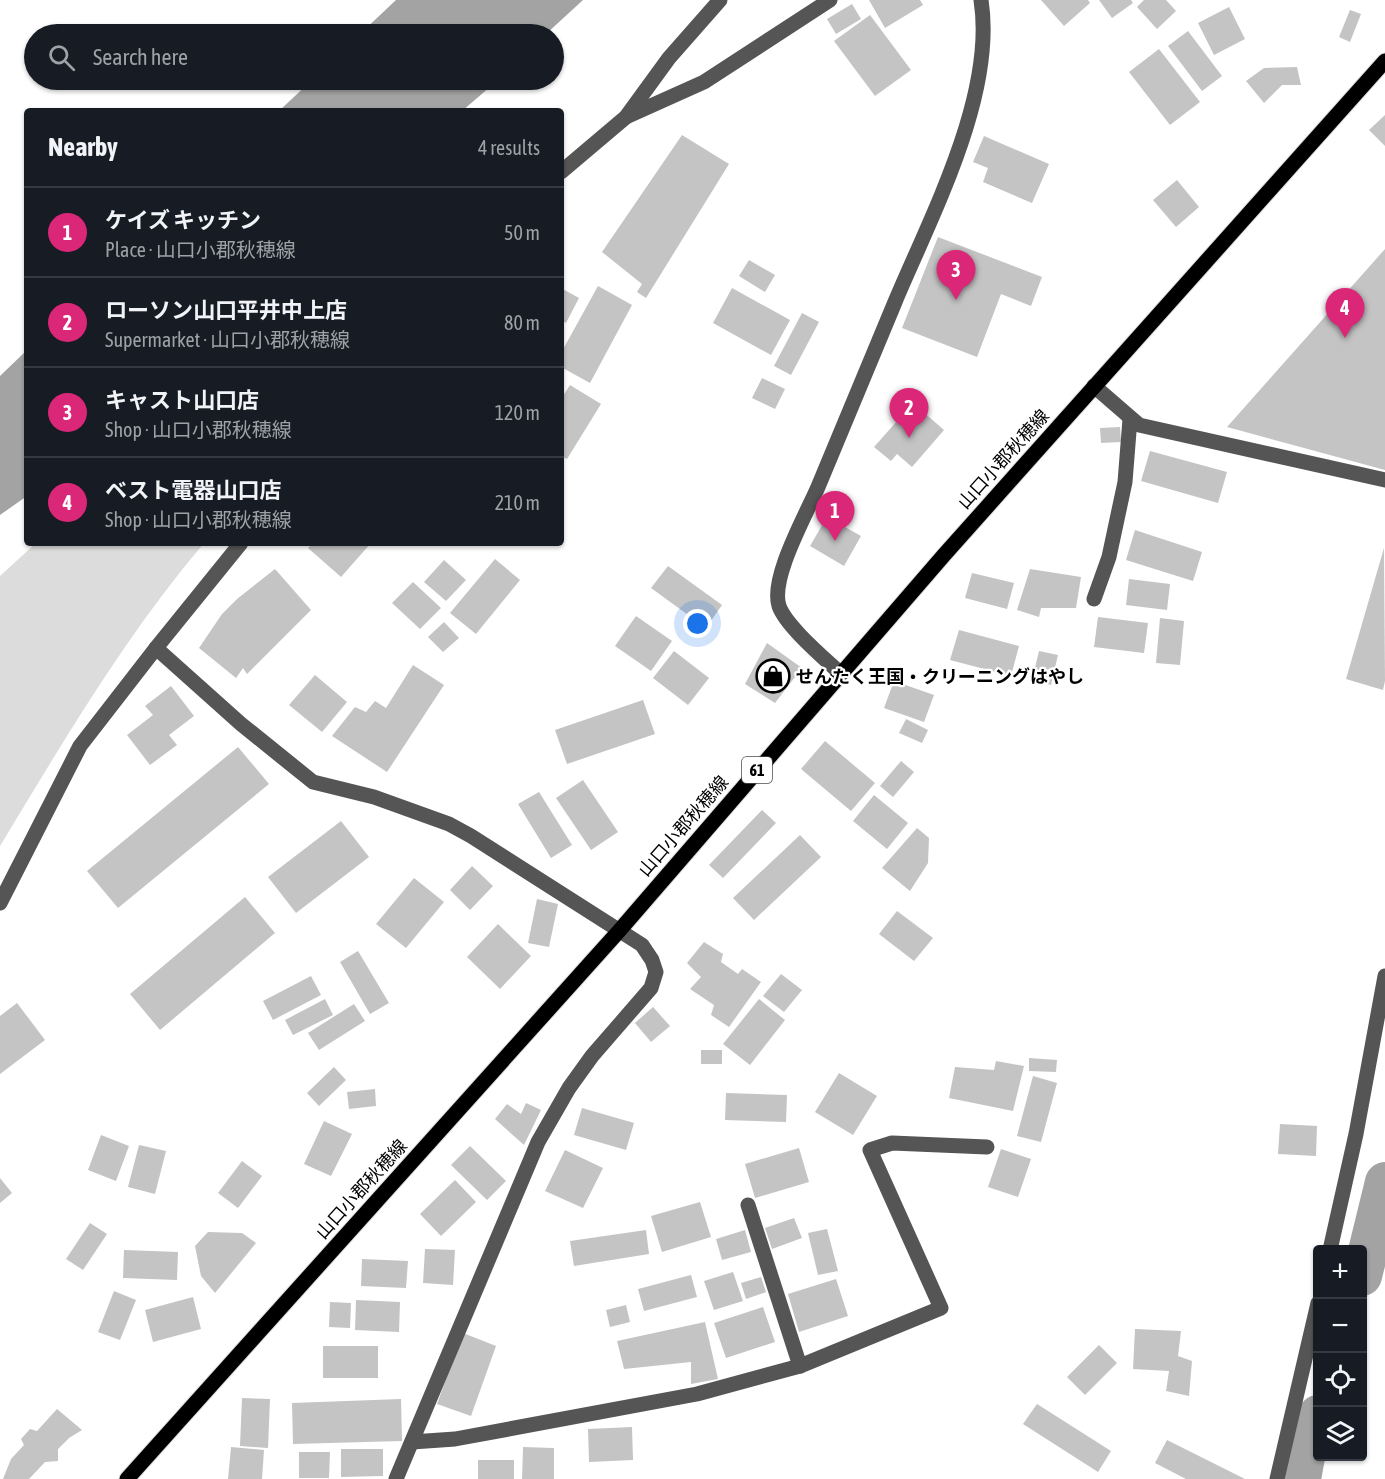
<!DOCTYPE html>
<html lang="en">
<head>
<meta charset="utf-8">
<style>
  body { margin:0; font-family:"Asap Condensed","Noto Sans JP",sans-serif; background:#20242c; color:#f1f3f6 }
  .controls { position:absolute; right:18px; bottom:18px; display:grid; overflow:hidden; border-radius:6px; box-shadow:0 2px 4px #0004 }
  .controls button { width:54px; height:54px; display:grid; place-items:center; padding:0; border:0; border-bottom:2px solid #363941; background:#171b24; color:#f1f3f6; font:30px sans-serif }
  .you { position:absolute; left:698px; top:624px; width:21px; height:21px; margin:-15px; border:4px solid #fff; border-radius:50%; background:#1a73e8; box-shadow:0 0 0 9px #1a73e833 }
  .badge { display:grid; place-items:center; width:39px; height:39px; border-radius:50%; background:#db2777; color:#fff; font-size:20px; font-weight:700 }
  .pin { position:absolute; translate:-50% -50px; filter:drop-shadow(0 2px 3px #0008) }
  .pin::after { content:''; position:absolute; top:32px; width:21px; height:18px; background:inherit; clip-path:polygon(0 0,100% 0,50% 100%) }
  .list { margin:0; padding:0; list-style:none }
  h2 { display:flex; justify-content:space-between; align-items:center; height:78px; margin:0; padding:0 24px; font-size:26px }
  h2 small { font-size:20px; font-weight:400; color:#9ea1a6 }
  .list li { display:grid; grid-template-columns:39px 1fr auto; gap:18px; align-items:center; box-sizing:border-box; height:90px; padding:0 24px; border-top:2px solid #363941 }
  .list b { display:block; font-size:22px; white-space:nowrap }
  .list p { margin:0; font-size:20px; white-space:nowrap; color:#9ea1a6 }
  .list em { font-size:20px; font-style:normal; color:#9ea1a6 }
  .icon { flex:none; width:33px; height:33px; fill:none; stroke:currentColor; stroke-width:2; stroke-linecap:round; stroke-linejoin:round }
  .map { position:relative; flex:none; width:1385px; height:1479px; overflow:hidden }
  .search { position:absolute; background:#171b24; box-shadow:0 2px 4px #0004; left:24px; top:24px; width:540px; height:66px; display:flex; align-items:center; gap:15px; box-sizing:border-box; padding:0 21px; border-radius:33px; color:#9ea1a6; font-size:22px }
  .panel { position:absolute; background:#171b24; box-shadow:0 2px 4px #0004; left:24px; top:108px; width:540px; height:438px; border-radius:6px }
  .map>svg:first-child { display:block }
  .green { fill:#dcdcdc }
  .water { fill:#a3a3a3 }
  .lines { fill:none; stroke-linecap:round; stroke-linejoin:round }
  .river { stroke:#a3a3a3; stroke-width:40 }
  .building { fill:#c4c4c4 }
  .major-casing { stroke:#dbdbdb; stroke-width:17 }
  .minor { stroke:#555; stroke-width:15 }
  .major { stroke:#000; stroke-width:15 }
  .labels { text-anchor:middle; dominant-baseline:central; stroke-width:4.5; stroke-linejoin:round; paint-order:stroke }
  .shield { fill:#fff; stroke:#4c4c4c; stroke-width:1.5 }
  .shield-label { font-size:16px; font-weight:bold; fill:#000 }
  .street-label { font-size:18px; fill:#000; stroke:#fff }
  .poi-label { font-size:18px; font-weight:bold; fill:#000; stroke:#fff; text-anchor:start }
</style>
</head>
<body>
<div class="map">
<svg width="1385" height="1479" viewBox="0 0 1385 1479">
  <rect width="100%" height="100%" fill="#fff"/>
  <path class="green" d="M 36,543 L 204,543 C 125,636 63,742 0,846 L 0,576 Z"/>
  <g class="water">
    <path d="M 396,0 L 583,0 L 546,34 L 360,34 Z"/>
    <path d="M 312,80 L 498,80 L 462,111 L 279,111 Z"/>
    <path d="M 27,350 L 27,496 L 0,515 L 0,376 Z"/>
  </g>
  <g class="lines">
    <g class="river">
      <path d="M 1362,1276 L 1385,1182"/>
      <path d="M 1301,1479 L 1309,1435 L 1318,1415"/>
    </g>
  </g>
  <g class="building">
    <path d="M 869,0 L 920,0 L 923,5 L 885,28 Z"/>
    <path d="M 1041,0 L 1088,0 L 1090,3 L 1064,26 Z"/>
    <path d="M 1099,0 L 1131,0 L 1133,3 L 1112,18 Z"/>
    <path d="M 1144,0 L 1166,0 L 1176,11 L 1157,29 L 1137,7 Z"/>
    <path d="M 852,4 L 861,19 L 836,34 L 827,19 Z"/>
    <path d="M 1229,7 L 1245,39 L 1214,55 L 1198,23 Z"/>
    <path d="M 1350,10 L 1361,14 L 1350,42 L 1339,37 Z"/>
    <path d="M 870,15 L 911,70 L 875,96 L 834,41 Z"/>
    <path d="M 1188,31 L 1222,76 L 1202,91 L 1168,46 Z"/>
    <path d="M 1159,49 L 1200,102 L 1170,125 L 1129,72 Z"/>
    <path d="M 1297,67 L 1301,85 L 1282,85 L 1264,103 L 1246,81 L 1264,68 Z"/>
    <path d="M 1385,115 L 1385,146 L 1369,130 Z"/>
    <path d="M 682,135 L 729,164 L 646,298 L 637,292 L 642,284 L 602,252 Z"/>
    <path d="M 984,136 L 1049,164 L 1032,203 L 983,182 L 988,168 L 973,162 Z"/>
    <path d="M 1177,180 L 1199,207 L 1176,227 L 1153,200 Z"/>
    <path d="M 938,237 L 1042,277 L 1031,306 L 1001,294 L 977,357 L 902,328 Z"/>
    <path d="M 1385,249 L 1385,470 L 1227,427 Z"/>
    <path d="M 749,260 L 775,275 L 765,292 L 739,276 Z"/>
    <path d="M 598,286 L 632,305 L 590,383 L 561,367 L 561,353 Z"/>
    <path d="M 561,288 L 579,298 L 566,323 L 561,320 Z"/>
    <path d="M 732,288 L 790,320 L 771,355 L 713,323 Z"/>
    <path d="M 802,313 L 819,322 L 791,375 L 774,366 Z"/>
    <path d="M 762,378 L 785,389 L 775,409 L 752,398 Z"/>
    <path d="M 570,385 L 601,404 L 567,459 L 561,456 L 561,399 Z"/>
    <path d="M 913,403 L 944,430 L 912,467 L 897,454 L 891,461 L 874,447 Z"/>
    <path d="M 1120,427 L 1121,442 L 1101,443 L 1100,428 Z"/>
    <path d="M 1150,451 L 1227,472 L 1218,503 L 1141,481 Z"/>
    <path d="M 827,517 L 861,536 L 844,566 L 810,546 Z"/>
    <path d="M 1135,530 L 1202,552 L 1193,581 L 1126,560 Z"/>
    <path d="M 313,543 L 371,543 L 341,577 L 308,548 Z"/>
    <path d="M 1384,548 L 1385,681 L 1383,690 L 1346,679 Z"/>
    <path d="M 495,559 L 520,580 L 476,634 L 450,613 Z"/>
    <path d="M 444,560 L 466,580 L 446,601 L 424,582 Z"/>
    <path d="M 668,566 L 722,605 L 706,628 L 651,588 Z"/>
    <path d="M 275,569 L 311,610 L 247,674 L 243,668 L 236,678 L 199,648 L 222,614 L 237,599 Z"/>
    <path d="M 1030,569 L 1081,577 L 1076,608 L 1041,608 L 1039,617 L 1017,610 Z"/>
    <path d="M 972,573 L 1014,583 L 1007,609 L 965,598 Z"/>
    <path d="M 1129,579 L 1170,584 L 1167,610 L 1126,605 Z"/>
    <path d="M 413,582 L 441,608 L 420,629 L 392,603 Z"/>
    <path d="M 636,616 L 672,641 L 651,671 L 615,646 Z"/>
    <path d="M 1098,617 L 1148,623 L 1144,653 L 1094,647 Z"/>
    <path d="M 1160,618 L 1184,621 L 1180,665 L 1156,663 Z"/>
    <path d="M 444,622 L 459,638 L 443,652 L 428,637 Z"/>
    <path d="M 959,630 L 1019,646 L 1011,676 L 950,660 Z"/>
    <path d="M 767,643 L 802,668 L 775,703 L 745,684 Z"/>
    <path d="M 674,651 L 709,678 L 688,705 L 653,678 Z"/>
    <path d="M 1039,651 L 1058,655 L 1051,685 L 1032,680 Z"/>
    <path d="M 413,665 L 444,685 L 387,772 L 332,736 L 355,707 L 366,712 L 375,701 L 386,708 Z"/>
    <path d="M 315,675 L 347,702 L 322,732 L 289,705 Z"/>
    <path d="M 894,681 L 934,695 L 924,722 L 884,708 Z"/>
    <path d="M 171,686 L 194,716 L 169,735 L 177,745 L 150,765 L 127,735 L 153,715 L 145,706 Z"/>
    <path d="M 643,700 L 655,734 L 567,764 L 555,730 Z"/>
    <path d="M 906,719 L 928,730 L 922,743 L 899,733 Z"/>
    <path d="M 825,741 L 875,783 L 851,811 L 801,769 Z"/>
    <path d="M 238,747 L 269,784 L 118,908 L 87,871 Z"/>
    <path d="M 901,761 L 914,772 L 893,797 L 880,786 Z"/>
    <path d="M 583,780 L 618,832 L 591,850 L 556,798 Z"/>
    <path d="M 539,792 L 572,845 L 551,858 L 518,804 Z"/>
    <path d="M 874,795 L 908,823 L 887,849 L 853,821 Z"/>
    <path d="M 762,810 L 776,823 L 723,878 L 709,865 Z"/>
    <path d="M 341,821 L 369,857 L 296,913 L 268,877 Z"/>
    <path d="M 917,828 L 929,838 L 928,863 L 910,891 L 882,868 Z"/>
    <path d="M 800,835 L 821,857 L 754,920 L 733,898 Z"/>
    <path d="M 472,866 L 493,886 L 470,910 L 450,890 Z"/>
    <path d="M 414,878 L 444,902 L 406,948 L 376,924 Z"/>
    <path d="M 245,897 L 275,933 L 160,1030 L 130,994 Z"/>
    <path d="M 537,899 L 558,904 L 549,947 L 528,943 Z"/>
    <path d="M 897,911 L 933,938 L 914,961 L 879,934 Z"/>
    <path d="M 498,924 L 531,956 L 500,989 L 467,957 Z"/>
    <path d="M 704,942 L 723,954 L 721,962 L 738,974 L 742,969 L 761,982 L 729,1027 L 711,1015 L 714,1005 L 690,989 L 701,977 L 687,963 Z"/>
    <path d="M 358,951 L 389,1003 L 370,1014 L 340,962 Z"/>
    <path d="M 781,974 L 802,990 L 784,1012 L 763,996 Z"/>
    <path d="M 311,976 L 321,995 L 273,1020 L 263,1001 Z"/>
    <path d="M 325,999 L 333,1015 L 293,1035 L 285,1020 Z"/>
    <path d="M 759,999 L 785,1020 L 750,1065 L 723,1044 Z"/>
    <path d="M 17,1003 L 45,1040 L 0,1074 L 0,1016 Z"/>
    <path d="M 354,1004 L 365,1021 L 319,1050 L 308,1033 Z"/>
    <path d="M 653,1007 L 670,1026 L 651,1042 L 635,1023 Z"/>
    <rect x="701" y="1050" width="21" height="14"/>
    <path d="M 1029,1058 L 1057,1060 L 1056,1072 L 1029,1071 Z"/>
    <path d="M 996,1061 L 1024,1066 L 1013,1111 L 949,1098 L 955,1067 L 994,1070 Z"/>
    <path d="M 334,1067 L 346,1080 L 319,1106 L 307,1093 Z"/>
    <path d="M 839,1073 L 877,1096 L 853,1135 L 815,1112 Z"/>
    <path d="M 1033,1076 L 1057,1083 L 1041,1142 L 1017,1136 Z"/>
    <path d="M 375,1089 L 376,1106 L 349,1109 L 347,1092 Z"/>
    <path d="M 726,1093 L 787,1095 L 786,1122 L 725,1120 Z"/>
    <path d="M 526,1103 L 541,1110 L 524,1145 L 495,1119 L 507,1104 L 521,1114 Z"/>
    <path d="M 582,1108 L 634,1123 L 626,1150 L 574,1135 Z"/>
    <path d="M 324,1121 L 352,1134 L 331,1176 L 304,1164 Z"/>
    <path d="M 1280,1124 L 1317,1126 L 1316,1156 L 1278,1154 Z"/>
    <path d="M 101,1135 L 129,1146 L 116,1181 L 88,1170 Z"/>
    <path d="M 139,1145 L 166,1151 L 155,1194 L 128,1187 Z"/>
    <path d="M 470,1146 L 506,1181 L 487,1200 L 451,1165 Z"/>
    <path d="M 799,1148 L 809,1182 L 755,1198 L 745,1164 Z"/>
    <path d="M 1001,1149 L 1031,1159 L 1018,1197 L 988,1187 Z"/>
    <path d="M 565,1150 L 603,1168 L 583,1208 L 545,1191 Z"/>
    <path d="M 242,1161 L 262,1176 L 238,1208 L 218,1193 Z"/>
    <path d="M 0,1178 L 12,1193 L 0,1203 Z"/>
    <path d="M 455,1180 L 476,1202 L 441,1236 L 420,1214 Z"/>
    <path d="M 700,1202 L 711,1237 L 662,1252 L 651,1216 Z"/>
    <path d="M 794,1218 L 802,1238 L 772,1249 L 765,1228 Z"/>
    <path d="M 90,1223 L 107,1234 L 83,1270 L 66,1259 Z"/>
    <path d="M 827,1229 L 838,1271 L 818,1275 L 808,1233 Z"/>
    <path d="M 646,1230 L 649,1254 L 574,1266 L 570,1241 Z"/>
    <path d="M 745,1230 L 751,1252 L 722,1260 L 716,1239 Z"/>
    <path d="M 208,1232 L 242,1233 L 256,1243 L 215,1293 L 201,1276 L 195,1246 Z"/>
    <path d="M 425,1249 L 455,1250 L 453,1285 L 423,1283 Z"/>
    <path d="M 124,1250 L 178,1252 L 177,1280 L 123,1278 Z"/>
    <path d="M 362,1259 L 408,1261 L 406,1288 L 361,1286 Z"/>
    <path d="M 733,1272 L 743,1301 L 714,1310 L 704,1281 Z"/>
    <path d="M 691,1275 L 697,1297 L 644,1311 L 638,1289 Z"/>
    <path d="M 761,1277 L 766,1292 L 746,1299 L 741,1283 Z"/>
    <path d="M 836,1279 L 848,1316 L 799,1332 L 788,1294 Z"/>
    <path d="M 114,1291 L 136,1300 L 120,1340 L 98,1332 Z"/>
    <path d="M 193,1297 L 201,1329 L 153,1342 L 145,1310 Z"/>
    <path d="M 356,1300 L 400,1302 L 399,1332 L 355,1330 Z"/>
    <path d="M 330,1302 L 351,1303 L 350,1328 L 329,1327 Z"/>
    <path d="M 626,1305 L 630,1322 L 610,1327 L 606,1310 Z"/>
    <path d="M 763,1307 L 775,1342 L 726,1358 L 714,1323 Z"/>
    <path d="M 705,1322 L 718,1379 L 691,1384 L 691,1362 L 624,1369 L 617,1341 Z"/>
    <path d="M 1135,1329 L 1181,1331 L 1178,1356 L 1192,1361 L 1189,1396 L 1166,1391 L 1169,1371 L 1133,1369 Z"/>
    <path d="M 463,1333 L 496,1346 L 471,1416 L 437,1404 Z"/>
    <path d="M 1099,1345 L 1117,1363 L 1085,1395 L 1067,1377 Z"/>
    <rect x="323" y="1346" width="55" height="32"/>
    <path d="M 242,1398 L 270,1399 L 268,1448 L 240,1446 Z"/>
    <path d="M 401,1399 L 402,1441 L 293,1444 L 292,1403 Z"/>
    <path d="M 1037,1404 L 1111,1451 L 1098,1472 L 1023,1424 Z"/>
    <path d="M 57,1409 L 82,1430 L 69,1438 L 58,1449 L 58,1461 L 45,1462 L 29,1479 L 3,1479 L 11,1459 L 24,1445 L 21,1439 L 30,1429 L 37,1431 Z"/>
    <path d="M 632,1427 L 633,1460 L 589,1462 L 588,1429 Z"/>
    <path d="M 1167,1440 L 1245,1479 L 1186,1479 L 1155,1463 Z"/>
    <path d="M 231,1447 L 264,1450 L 262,1479 L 228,1479 Z"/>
    <path d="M 523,1447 L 554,1448 L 554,1479 L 522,1479 Z"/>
    <path d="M 341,1449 L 383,1449 L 383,1476 L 341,1477 Z"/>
    <path d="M 299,1452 L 330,1452 L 329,1478 L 299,1478 Z"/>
    <rect x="478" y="1460" width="36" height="19"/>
  </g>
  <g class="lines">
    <g class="major-casing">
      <path id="major" d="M 127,1479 L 619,931 L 944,555 L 1385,61"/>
    </g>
    <g class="minor">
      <path d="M 626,117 L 704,82 L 830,0"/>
      <path d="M 561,172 L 626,117 L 669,58 L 720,0"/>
      <path d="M 1094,386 L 1139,425 L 1385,480"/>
      <path d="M 1094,599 L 1109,557 L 1125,482 L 1130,419"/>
      <path d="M 156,648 L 241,724 L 313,782 L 374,797 L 449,824 L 471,836 L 642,945 L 652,960 L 656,972 L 651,988 L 592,1056 L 569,1088 L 538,1142 L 396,1479"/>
      <path d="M 840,673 C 824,658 786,626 779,606 C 770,578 806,515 818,487 C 844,426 869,364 895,302 C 931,216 996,95 981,0"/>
      <path d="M 0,903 L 80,746 L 156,648 L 241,543"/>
      <path d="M 748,1205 L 800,1366"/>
      <path d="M 1330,1250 L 1356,1134 L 1385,976"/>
      <path d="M 412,1442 L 455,1439 L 697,1394 L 800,1366 L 941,1308 L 870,1150 L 892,1143 L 987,1147"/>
      <path d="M 1277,1479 L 1318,1303"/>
    </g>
    <use href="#major" class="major"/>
  </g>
  <defs>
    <g id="shop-ring" transform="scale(1.725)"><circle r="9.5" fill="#fff" stroke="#000" stroke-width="1.5"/><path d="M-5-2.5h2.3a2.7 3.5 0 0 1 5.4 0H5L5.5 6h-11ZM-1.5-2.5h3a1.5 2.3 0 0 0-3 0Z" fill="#000"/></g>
  </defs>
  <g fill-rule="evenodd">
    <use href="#shop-ring" x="773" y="676"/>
  </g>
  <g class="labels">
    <rect class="shield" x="742" y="757" width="30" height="26" rx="4.5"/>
    <g class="shield-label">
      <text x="757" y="770">61</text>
    </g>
    <g class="street-label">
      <text transform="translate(1003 459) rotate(-48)">山口小郡秋穂線</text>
      <text transform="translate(683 826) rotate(-49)">山口小郡秋穂線</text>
      <text transform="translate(361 1189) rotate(-48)">山口小郡秋穂線</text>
    </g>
    <g class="poi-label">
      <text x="796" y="676">せんたく王国・クリーニングはやし</text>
    </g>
  </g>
</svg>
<div class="controls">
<button>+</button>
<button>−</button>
<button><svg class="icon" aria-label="locate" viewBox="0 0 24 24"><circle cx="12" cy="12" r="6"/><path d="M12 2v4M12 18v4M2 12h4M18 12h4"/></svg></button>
<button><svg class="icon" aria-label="layers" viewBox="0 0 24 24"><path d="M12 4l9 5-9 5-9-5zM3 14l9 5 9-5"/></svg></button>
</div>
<div class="you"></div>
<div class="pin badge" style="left:835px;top:541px">1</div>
<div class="pin badge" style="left:909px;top:438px">2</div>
<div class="pin badge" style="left:956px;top:300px">3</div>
<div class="pin badge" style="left:1345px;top:338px">4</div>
<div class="search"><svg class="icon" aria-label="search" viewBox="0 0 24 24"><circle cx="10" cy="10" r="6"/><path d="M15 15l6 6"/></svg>Search here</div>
<section class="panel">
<h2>Nearby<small>4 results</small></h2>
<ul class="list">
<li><span class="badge">1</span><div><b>ケイズ キッチン</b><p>Place · 山口小郡秋穂線</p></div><em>50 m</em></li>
<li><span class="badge">2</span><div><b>ローソン山口平井中上店</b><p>Supermarket · 山口小郡秋穂線</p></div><em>80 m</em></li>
<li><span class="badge">3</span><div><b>キャスト山口店</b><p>Shop · 山口小郡秋穂線</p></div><em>120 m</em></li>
<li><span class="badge">4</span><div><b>ベスト電器山口店</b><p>Shop · 山口小郡秋穂線</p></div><em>210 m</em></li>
</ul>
</section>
</div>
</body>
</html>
